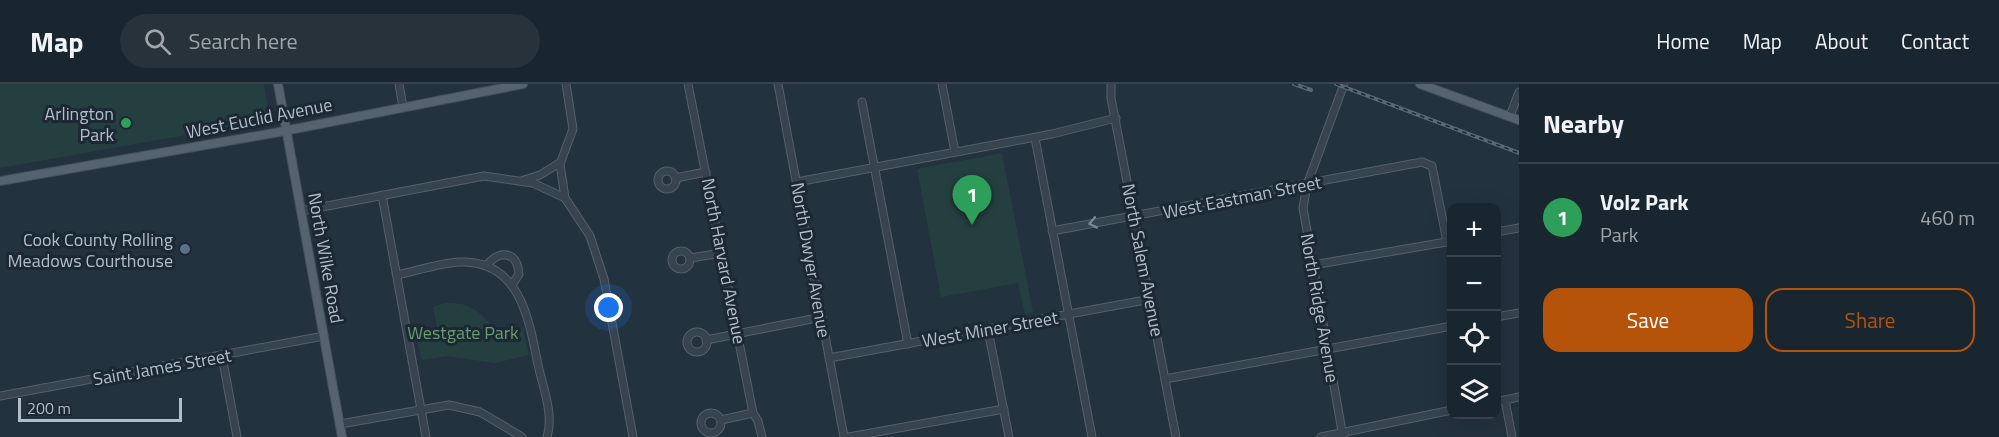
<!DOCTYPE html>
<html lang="en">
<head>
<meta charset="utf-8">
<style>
  body { margin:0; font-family:"Titillium Web",sans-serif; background:#27323b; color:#f1f3f6 }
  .controls { position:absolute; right:18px; bottom:18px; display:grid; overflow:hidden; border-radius:12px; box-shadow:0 6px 24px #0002 }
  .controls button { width:54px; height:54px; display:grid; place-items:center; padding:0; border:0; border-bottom:2px solid #38434b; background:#1a262f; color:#f1f3f6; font:30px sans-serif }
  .scale { position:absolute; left:18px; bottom:15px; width:164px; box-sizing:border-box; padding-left:6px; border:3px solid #b3beca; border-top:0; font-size:16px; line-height:21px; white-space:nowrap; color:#b3beca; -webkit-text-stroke:4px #1c2834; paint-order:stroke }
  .you { position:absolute; left:609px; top:224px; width:21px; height:21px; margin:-15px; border:4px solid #fff; border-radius:50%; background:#1a73e8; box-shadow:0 0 0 9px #1a73e833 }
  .badge { display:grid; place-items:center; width:39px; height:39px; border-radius:50%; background:#b45309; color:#fff; font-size:20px; font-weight:700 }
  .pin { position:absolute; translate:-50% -50px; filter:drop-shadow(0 2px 3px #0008) }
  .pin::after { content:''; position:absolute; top:32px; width:21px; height:18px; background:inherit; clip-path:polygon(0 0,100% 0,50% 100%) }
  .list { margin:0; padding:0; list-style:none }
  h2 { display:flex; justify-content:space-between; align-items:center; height:78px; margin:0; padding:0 24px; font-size:26px }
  h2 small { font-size:20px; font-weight:400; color:#9fa5aa }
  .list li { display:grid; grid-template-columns:39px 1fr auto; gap:18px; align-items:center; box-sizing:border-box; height:108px; padding:0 24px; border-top:2px solid #38434b }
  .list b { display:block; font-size:22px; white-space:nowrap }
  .list p { margin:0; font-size:20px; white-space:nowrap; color:#9fa5aa }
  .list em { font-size:20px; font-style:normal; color:#9fa5aa }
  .actions { display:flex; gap:12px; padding:18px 24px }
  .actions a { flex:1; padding:14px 0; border:2px solid #b45309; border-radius:18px; text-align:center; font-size:21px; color:#b45309 }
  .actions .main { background:#b45309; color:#fff }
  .icon { flex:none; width:33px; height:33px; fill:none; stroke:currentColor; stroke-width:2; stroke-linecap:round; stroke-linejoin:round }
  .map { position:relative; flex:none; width:1519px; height:353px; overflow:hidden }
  header { display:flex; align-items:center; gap:36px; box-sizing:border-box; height:84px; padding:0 30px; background:#1a262f; border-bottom:2px solid #38434b }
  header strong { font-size:28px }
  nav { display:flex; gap:33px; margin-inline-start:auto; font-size:21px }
  .search { width:420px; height:54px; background:#27323b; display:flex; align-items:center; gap:15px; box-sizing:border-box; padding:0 21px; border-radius:33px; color:#9fa5aa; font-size:22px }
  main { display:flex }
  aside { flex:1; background:#1a262f }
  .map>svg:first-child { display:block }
  .green { fill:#253f40 }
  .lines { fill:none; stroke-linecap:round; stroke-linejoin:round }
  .minor-casing { stroke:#55616d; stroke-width:9 }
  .major-casing { stroke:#434f5b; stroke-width:10 }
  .minor { stroke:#37434f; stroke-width:7 }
  .major { stroke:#55626f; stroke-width:8 }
  .rail-casing { stroke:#596876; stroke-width:4 }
  .rail { stroke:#1c2834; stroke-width:1.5; stroke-dasharray:4.5; stroke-linecap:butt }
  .oneway { stroke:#7b8793 }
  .leisure-dot { fill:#2e9e5b; stroke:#1c2834; stroke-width:2 }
  .service-dot { fill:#5c6f8a; stroke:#1c2834; stroke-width:2 }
  .labels { text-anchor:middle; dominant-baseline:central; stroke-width:6; stroke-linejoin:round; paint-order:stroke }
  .poi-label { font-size:18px; fill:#b3beca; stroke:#1c2834; text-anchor:end }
  .street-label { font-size:18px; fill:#b3beca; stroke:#1c2834 }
  .park-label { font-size:18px; fill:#699c70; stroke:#1c2834 }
</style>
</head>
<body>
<header>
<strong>Map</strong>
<div class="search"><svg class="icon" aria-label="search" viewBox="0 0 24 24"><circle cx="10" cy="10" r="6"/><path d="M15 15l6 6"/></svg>Search here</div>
<nav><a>Home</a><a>Map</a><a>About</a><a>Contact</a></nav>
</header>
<main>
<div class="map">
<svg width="1519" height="353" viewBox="0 0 1519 353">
  <rect width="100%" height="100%" fill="#23323f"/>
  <g class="green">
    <path d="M 0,0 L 264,0 L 270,36 L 0,84 Z"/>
    <path d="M 1002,69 L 1033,228 L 1025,230 L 1018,199 L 941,213 L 917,85 Z"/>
    <path d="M 444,219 C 473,218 479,228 497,248 L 523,243 L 529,271 L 495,279 L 447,272 L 422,276 L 416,253 L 438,248 L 433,223 Z"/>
  </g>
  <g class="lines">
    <g class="minor-casing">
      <g id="minor">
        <path d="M 399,0 L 403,23"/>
        <path d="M 566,0 L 573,45 L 560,80 L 565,114 L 590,152 L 604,195 L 633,353"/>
        <path d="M 688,0 L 753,329 L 758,337 L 762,353"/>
        <path d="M 778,0 L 844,353"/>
        <path d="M 942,0 L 955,68"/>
        <path d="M 1111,0 L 1111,14 L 1176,353"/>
        <path d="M 862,18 L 908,260"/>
        <path d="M 1510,32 L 1519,8"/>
        <path d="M 1035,54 L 1092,353"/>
        <circle cx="667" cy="96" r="9"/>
        <path d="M 675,94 L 706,88"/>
        <path d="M 524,96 L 540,91 L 561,78"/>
        <path d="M 797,98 L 1052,50 L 1116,34"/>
        <path d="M 382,111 L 426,353"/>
        <path d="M 301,127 L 484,92 L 533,99 L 565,114"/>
        <path d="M 1052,147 L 1422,78 L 1432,82 L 1447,158"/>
        <path d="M 1496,148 L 1519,144"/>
        <circle cx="681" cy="176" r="9"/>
        <path d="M 690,174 L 722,169"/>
        <path d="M 1313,181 L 1452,157"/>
        <path d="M 486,182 C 499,166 517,166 519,190 L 512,201"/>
        <path d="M 397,191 C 417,187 439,179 460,178 C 520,176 529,235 538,281 C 543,303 554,331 547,353"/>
        <path d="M 1496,233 L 1519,229"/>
        <path d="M 988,246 L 1009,353"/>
        <circle cx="697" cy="258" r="10"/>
        <path d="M 706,256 L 822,233"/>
        <path d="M 222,272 L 237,353"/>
        <path d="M 829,274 L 1151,215"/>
        <path d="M 1165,295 L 1452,242"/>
        <path d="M 0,312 L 324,252"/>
        <path d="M 1505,316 L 1512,353"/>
        <path d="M 1496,318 L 1519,313"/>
        <circle cx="711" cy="339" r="10"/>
        <path d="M 721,336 L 753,329"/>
        <path d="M 340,340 L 449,321 L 480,328 L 522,353"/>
        <path d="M 849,353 L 1004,325"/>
        <path d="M 1321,353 L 1452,326"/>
        <path d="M 1343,353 L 1303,124 L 1307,101 L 1344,0"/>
      </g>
    </g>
    <g class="major-casing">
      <g id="major">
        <path d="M 278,0 L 342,353"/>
        <path d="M 1420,0 L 1519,36"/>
        <path d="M 0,97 L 274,49 L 523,0"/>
      </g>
    </g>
    <use href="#minor" class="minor"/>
    <use href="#major" class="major"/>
    <g class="rail-casing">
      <g id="rail">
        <path d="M 1294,0 L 1311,6"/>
        <path d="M 1336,0 L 1519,69"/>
      </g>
    </g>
    <use href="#rail" class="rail"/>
  </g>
  <defs><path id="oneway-chevron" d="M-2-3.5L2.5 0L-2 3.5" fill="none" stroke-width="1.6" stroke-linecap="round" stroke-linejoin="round" transform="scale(1.5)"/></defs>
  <use class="oneway" href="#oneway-chevron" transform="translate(1093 139) rotate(169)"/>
  <circle class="leisure-dot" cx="126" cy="39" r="6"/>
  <circle class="service-dot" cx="185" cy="165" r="6"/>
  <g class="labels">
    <g class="poi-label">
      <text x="114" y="29">Arlington<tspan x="114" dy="21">Park</tspan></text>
      <text x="173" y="155">Cook County Rolling<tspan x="173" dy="21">Meadows Courthouse</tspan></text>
    </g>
    <g class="street-label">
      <text transform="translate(259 34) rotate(-11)">West Euclid Avenue</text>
      <text transform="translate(1242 113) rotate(-11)">West Eastman Street</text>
      <text transform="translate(326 174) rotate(80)">North Wilke Road</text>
      <text transform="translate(811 176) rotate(80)">North Dwyer Avenue</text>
      <text transform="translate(1143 176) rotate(79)">North Salem Avenue</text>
      <text transform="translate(724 177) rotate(79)">North Harvard Avenue</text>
      <text transform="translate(1320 224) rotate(80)">North Ridge Avenue</text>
      <text transform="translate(990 245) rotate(-10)">West Miner Street</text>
      <text transform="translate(162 283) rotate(-10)">Saint James Street</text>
    </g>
    <g class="park-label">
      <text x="463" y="248">Westgate Park</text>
    </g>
  </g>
</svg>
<div class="controls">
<button>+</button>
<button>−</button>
<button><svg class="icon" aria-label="locate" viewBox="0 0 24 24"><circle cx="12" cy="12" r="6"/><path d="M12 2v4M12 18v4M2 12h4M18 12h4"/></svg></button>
<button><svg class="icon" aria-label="layers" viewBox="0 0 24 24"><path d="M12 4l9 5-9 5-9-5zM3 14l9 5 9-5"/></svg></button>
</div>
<div class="scale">200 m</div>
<div class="you"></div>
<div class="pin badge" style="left:972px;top:141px;background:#2e9e5b">1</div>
</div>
<aside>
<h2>Nearby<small></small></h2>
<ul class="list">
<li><span class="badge" style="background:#2e9e5b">1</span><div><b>Volz Park</b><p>Park</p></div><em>460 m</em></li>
</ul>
<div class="actions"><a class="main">Save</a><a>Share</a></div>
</aside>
</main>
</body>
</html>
